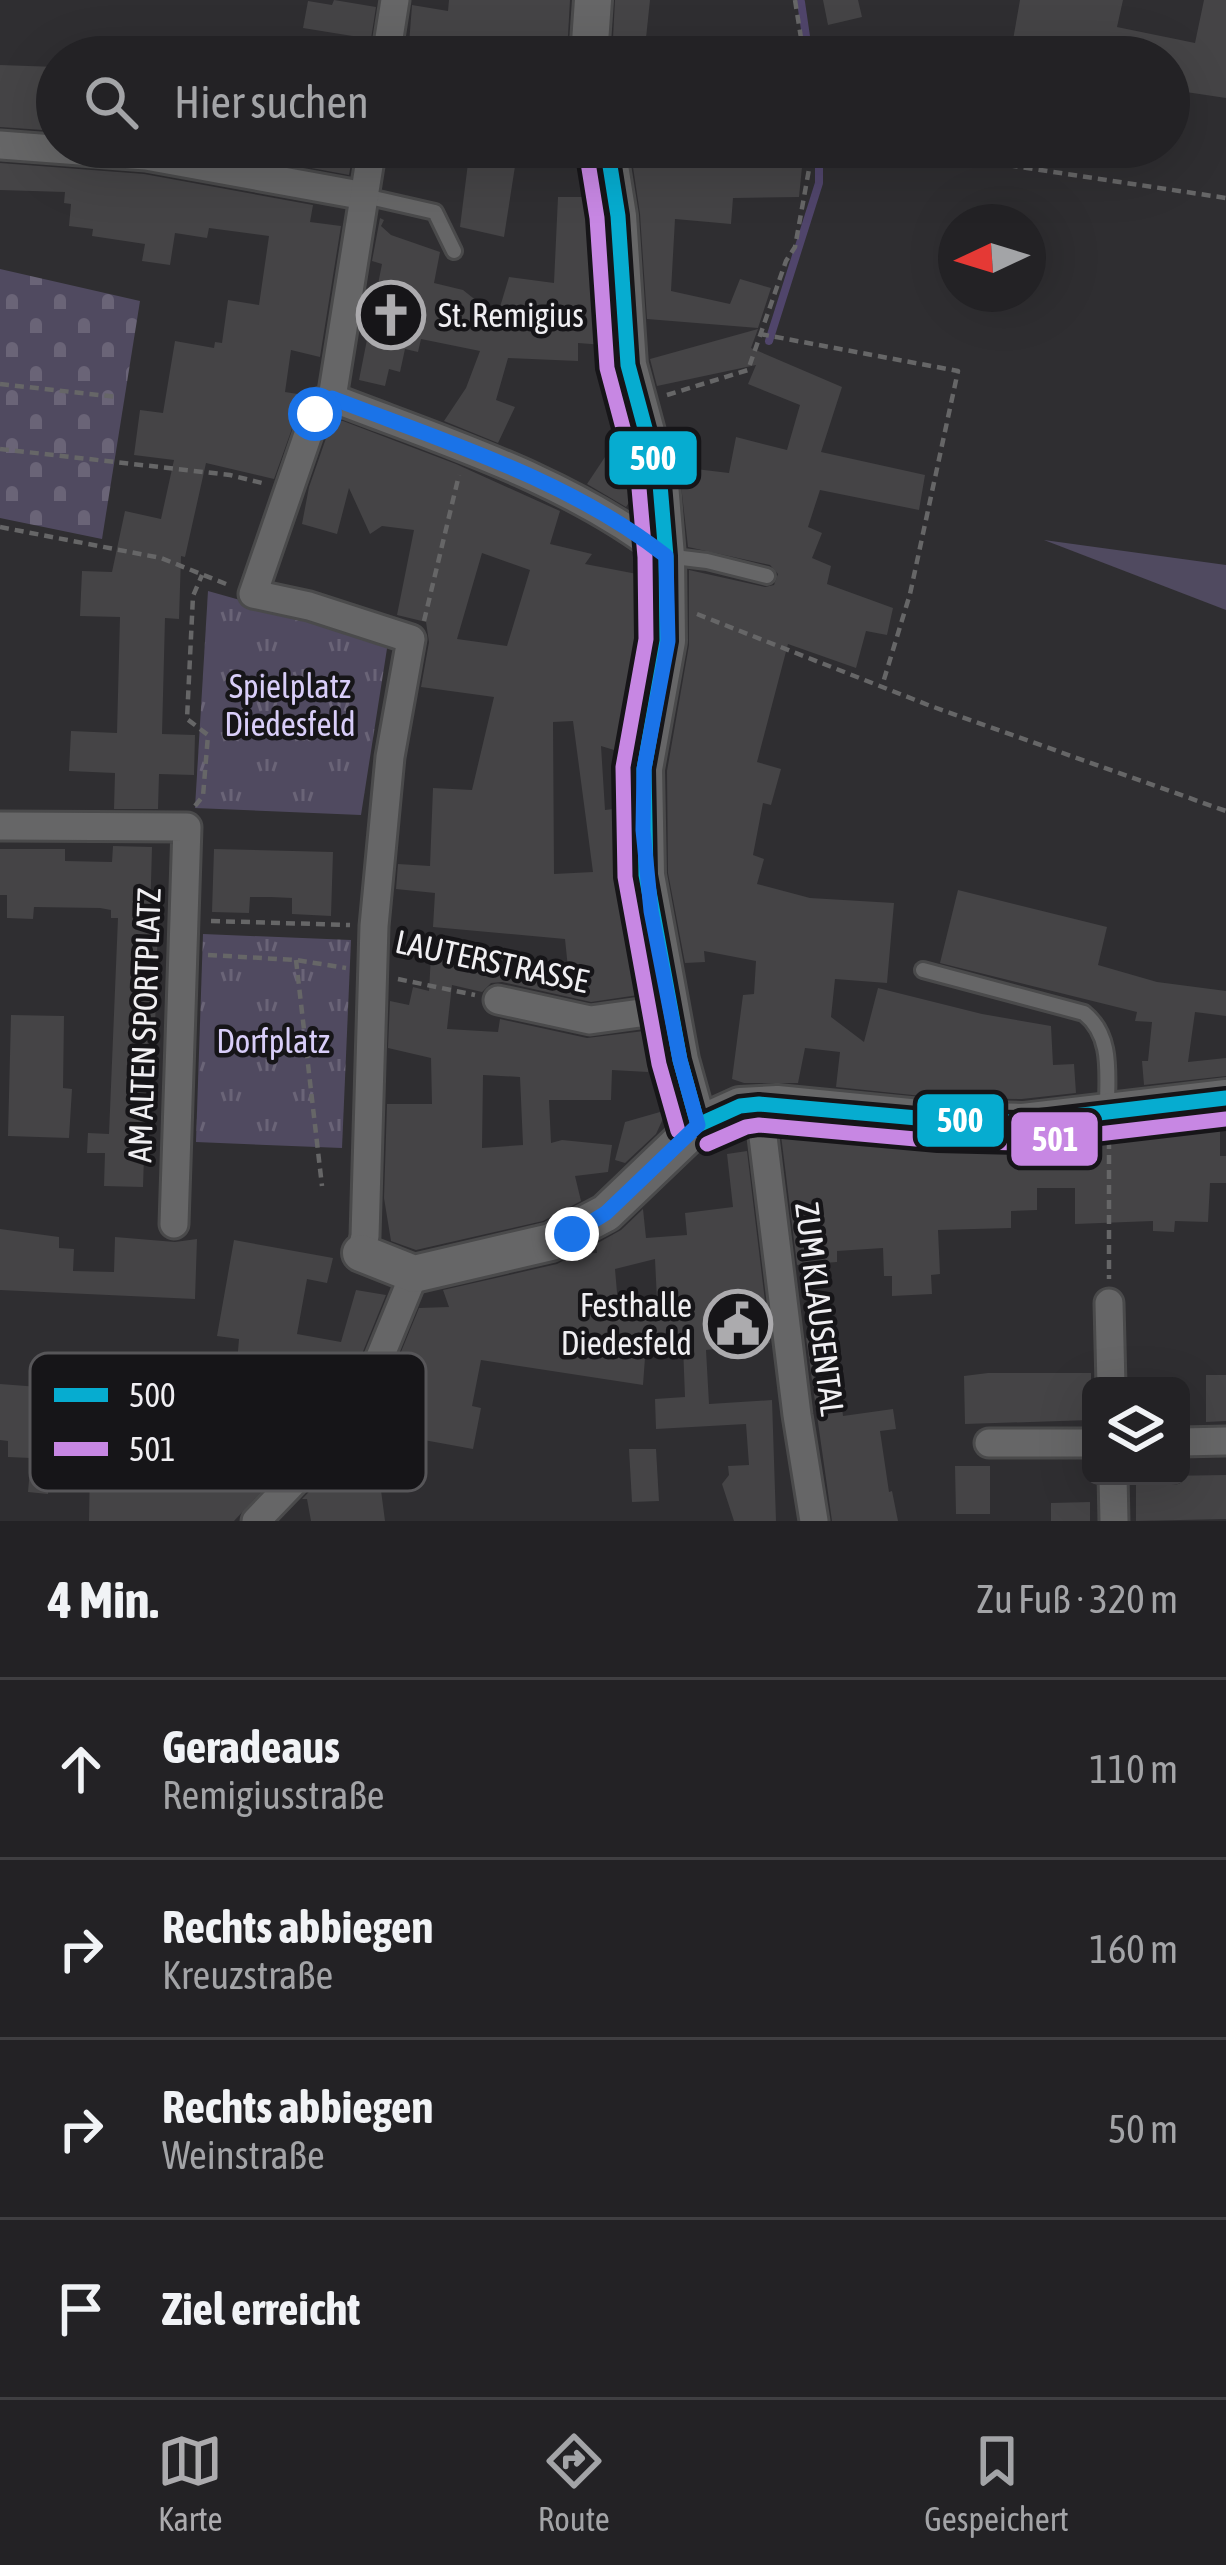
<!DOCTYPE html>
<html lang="de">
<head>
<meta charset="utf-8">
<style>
  body { margin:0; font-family:"Asap Condensed",sans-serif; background:#2f2f32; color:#f1f3f6 }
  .controls { position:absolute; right:36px; bottom:36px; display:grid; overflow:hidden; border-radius:18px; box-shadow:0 12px 48px #0002 }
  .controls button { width:108px; height:108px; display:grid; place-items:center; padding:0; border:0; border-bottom:3px solid #403f42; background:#232225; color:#f1f3f6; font:60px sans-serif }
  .compass { position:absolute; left:938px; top:204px; width:108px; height:108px; border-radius:50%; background:#232225; box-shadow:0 12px 48px #0002; rotate:266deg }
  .stop { position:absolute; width:36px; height:36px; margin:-27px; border:9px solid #1a73e8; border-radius:50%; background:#fff }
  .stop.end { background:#1a73e8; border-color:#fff; box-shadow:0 3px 12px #0008 }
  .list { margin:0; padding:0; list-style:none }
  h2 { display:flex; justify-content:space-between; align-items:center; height:156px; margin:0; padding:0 48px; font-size:51px }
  h2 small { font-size:39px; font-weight:400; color:#a3a4a7 }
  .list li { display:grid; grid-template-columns:78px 1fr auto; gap:36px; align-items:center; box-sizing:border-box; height:180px; padding:0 48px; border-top:3px solid #403f42 }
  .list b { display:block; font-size:45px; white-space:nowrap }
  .list p { margin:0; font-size:39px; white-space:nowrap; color:#a3a4a7 }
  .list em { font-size:39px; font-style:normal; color:#a3a4a7 }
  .icon { flex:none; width:66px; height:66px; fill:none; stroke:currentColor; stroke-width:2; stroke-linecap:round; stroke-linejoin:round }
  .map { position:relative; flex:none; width:1226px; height:1521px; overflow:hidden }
  .search { position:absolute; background:#232225; box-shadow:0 12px 48px #0002; left:36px; right:36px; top:36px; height:132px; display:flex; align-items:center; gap:30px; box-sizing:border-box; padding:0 42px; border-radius:66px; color:#a3a4a7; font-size:45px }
  .sheet { height:876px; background:#232225 }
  nav { display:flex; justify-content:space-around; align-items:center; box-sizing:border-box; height:168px; border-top:3px solid #403f42; background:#232225; font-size:33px; color:#a3a4a7 }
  nav a { display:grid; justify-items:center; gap:6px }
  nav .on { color:#acabae }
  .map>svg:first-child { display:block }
  .grass { fill:#504a60 }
  .cemetery { fill:url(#cemetery-stones) }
  .park { fill:url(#park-tufts) }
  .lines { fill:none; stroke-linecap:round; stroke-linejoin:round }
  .stream { stroke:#50456b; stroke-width:8 }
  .building { fill:#454446; fill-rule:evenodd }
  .service-casing { stroke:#4a4a4b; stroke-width:20 }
  .minor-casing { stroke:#4a4a4b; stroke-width:33 }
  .tertiary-casing { stroke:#4a4a4b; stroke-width:42 }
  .path { stroke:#666667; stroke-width:4.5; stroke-dasharray:9 6; stroke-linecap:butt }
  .service { stroke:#666667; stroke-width:14 }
  .minor { stroke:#666667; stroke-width:27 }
  .tertiary { stroke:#666667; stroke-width:36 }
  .bus-1-casing { stroke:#161518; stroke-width:24 }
  .bus-2-casing { stroke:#161518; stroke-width:24 }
  .bus-1 { stroke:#06acd0; stroke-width:15 }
  .bus-2 { stroke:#c787e3; stroke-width:15 }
  .route { stroke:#1a73e8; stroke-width:15 }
  .labels { text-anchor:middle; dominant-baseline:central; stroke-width:9; stroke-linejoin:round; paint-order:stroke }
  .poi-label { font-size:33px; fill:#f0eff2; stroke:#161518; text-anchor:start }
  .park-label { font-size:33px; fill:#d9cef9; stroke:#161518 }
  .street-label { font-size:33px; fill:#f0eff2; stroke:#161518 }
  .key { fill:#161518; stroke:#575659; stroke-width:3 }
  .key-label { font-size:33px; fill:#f0eff2 }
  .line-badge { stroke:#161518; stroke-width:4.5 }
  .badge-label { font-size:33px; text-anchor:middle; font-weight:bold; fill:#fff }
</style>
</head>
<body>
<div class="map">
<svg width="1226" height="1521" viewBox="0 0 1226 1521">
  <defs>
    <pattern id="cemetery-stones" width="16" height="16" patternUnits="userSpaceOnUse" patternTransform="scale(3)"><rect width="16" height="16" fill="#504a60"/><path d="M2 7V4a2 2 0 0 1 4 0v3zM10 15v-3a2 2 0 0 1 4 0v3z" fill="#6a6477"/></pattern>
    <pattern id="park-tufts" width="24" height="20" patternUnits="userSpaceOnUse" patternTransform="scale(3)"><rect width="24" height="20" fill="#504a60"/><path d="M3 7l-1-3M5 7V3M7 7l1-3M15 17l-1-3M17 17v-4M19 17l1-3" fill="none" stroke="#6a6477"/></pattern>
  </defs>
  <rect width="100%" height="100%" fill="#2f2e31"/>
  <path class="grass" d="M 1044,540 L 1226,565 L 1226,610 Z"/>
  <path class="cemetery" d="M 0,269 L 140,301 L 102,539 L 0,518 Z"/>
  <g class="park">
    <path d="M 208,591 L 388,642 L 361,815 L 195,808 Z"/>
    <path d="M 203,934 L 351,940 L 342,1148 L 196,1142 Z"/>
  </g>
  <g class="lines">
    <g class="stream">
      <path d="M 801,2 L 809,57"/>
      <path d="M 769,341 L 819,183 L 819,150"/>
    </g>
  </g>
  <g class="building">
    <path d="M 334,0 L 376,7 L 371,39 L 303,28 L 308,1 L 332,5 Z"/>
    <path d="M 449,0 L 570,0 L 567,53 L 506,47 L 505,57 L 408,57 L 412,5 L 448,11 Z"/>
    <path d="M 615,0 L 650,0 L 644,57 L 612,57 Z"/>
    <path d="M 823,0 L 858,0 L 862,17 L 828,25 Z"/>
    <path d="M 1020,0 L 1123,0 L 1117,27 L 1195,43 L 1204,0 L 1226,0 L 1226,98 L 1186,92 L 1178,133 L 1169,132 L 1169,57 L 1010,57 Z"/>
    <path d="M 0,65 L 57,67 L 57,131 L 0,127 Z"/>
    <path d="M 292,147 L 354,147 L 349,175 L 290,164 Z"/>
    <path d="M 470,147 L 518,147 L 504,237 L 460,227 Z"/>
    <path d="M 630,147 L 804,147 L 799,197 L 733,198 L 731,224 L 675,219 L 671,291 L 730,304 L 740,279 L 771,288 L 758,328 L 647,319 L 640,214 Z"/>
    <path d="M 0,163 L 144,174 L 313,205 L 310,222 L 341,226 L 320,357 L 291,350 L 285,392 L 304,395 L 274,479 L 206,463 L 185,557 L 181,556 L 179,619 L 165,618 L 162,734 L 195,735 L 194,775 L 159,774 L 158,809 L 114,809 L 115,773 L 69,771 L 71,731 L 117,733 L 120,617 L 80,616 L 82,571 L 112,572 L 125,511 L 161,519 L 174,460 L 134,455 L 140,410 L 163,413 L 175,341 L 214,348 L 215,342 L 222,343 L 228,300 L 259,305 L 269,236 L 209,228 L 207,238 L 175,233 L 170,265 L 142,261 L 145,244 L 92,236 L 93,229 L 69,226 L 71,204 L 64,203 L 65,192 L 0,190 Z"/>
    <path d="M 558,197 L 592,197 L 604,345 L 578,343 L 578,361 L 508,358 L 496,400 L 515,407 L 498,443 L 444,421 L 466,388 L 480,351 L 421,339 L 418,352 L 405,349 L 400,372 L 389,369 L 385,386 L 359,380 L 382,264 L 372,261 L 380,218 L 384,220 L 381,226 L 391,235 L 440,252 L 434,283 L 463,290 L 497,317 L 509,277 L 554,283 Z"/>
    <path d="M 758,329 L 751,348 L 842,387 L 821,452 L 925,475 L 919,510 L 820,490 L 808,527 L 822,533 L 812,558 L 831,566 L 827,584 L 893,608 L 887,635 L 866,631 L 856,668 L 788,644 L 757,762 L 781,769 L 771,805 L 763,803 L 753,855 L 764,859 L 757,884 L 810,898 L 894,903 L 887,983 L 835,979 L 831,1017 L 864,1042 L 878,988 L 982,1014 L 1051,1026 L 1053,1065 L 1074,1064 L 1076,1093 L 1022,1099 L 941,1098 L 836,1087 L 840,1052 L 805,1048 L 798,1083 L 744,1083 L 732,1079 L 743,995 L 754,994 L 756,961 L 704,951 L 705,962 L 685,963 L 668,873 L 667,771 L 689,645 L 689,570 L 765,587 L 774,585 L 778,574 L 770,565 L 688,547 L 679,467 L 729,473 L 736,437 L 787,450 L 800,405 L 748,384 L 756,365 L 657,386 L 650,359 Z"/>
    <path d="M 332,421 L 343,421 L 456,464 L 560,511 L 550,544 L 592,554 L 585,564 L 637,574 L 639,559 L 644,562 L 644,639 L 624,753 L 601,746 L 605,810 L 622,808 L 624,879 L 645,994 L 591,1002 L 502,982 L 491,983 L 482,992 L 452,985 L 447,1029 L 498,1032 L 500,1019 L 587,1038 L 652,1030 L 654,1044 L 648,1072 L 612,1070 L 611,1100 L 549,1100 L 551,1143 L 562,1140 L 612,1145 L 608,1172 L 575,1176 L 581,1201 L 543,1221 L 416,1250 L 391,1241 L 384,1198 L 387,1104 L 432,1104 L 431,1058 L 388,1048 L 390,1001 L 409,1005 L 413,987 L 429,991 L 431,955 L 569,978 L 565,939 L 433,927 L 435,893 L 396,889 L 398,864 L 430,866 L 433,788 L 472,790 L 494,697 L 421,687 L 429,642 L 426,622 L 397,615 L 414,530 L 382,526 L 370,534 L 349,488 L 337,534 L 302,524 L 309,487 ZM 482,553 L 530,570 L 507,646 L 457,639 ZM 573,721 L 593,872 L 554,874 L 553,722 ZM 483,1075 L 520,1077 L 523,1145 L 482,1148 Z"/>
    <path d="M 605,457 L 635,477 L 638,489 L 626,507 L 587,484 Z"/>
    <path d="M 113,846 L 152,847 L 150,919 L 158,919 L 155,1030 L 148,1030 L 143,1187 L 104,1186 L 105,1153 L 87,1153 L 88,1133 L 109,1134 L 118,918 L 111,918 L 111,910 L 100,908 L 34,907 L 33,919 L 7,918 L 7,895 L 0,895 L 0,849 L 65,849 L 65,861 L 112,862 Z"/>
    <path d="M 214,849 L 333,852 L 331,916 L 292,914 L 292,898 L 271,897 L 250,897 L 249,913 L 212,912 Z"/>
    <path d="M 958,890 L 1107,927 L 1098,965 L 1157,982 L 1226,991 L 1226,1016 L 1195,1012 L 1188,1062 L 1226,1058 L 1226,1076 L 1144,1085 L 1142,1061 L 1148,1061 L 1152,1022 L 1135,1021 L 1137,1012 L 940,963 Z"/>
    <path d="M 11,1015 L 64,1016 L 63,1088 L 72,1089 L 69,1138 L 8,1136 Z"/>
    <path d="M 667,1110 L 656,1134 L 625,1163 L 615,1160 L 625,1122 Z"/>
    <path d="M 1220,1121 L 1220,1156 L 1226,1156 L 1226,1183 L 1210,1183 L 1208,1222 L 1175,1221 L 1174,1232 L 1153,1231 L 1153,1221 L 1075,1224 L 1075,1188 L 1037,1188 L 1037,1210 L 1011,1211 L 1011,1228 L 938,1230 L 940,1274 L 931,1275 L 932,1294 L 892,1296 L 892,1276 L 884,1276 L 883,1248 L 837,1251 L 837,1262 L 797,1265 L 780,1127 L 938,1142 L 1023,1144 L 1196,1128 L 1196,1124 Z"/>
    <path d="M 747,1151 L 770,1343 L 706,1350 L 709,1404 L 772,1400 L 776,1521 L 734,1521 L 722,1484 L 729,1475 L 728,1466 L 749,1465 L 746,1424 L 656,1429 L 655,1399 L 685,1397 L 683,1346 L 646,1344 L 643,1385 L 481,1360 L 472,1406 L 481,1408 L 473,1449 L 369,1430 L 419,1308 L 449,1307 L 443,1290 L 557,1264 L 576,1254 L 597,1253 L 596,1244 L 621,1230 L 643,1209 L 646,1238 L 687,1235 L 685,1213 L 733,1207 L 727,1154 ZM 655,1259 L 657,1300 L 618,1304 L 615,1269 Z"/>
    <path d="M 0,1229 L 59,1237 L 59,1248 L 74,1249 L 73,1271 L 114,1272 L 115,1237 L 175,1242 L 197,1239 L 195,1299 L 0,1290 Z"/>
    <path d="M 234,1240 L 333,1258 L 327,1283 L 307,1279 L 297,1334 L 341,1342 L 356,1290 L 386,1295 L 340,1408 L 234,1521 L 89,1521 L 90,1463 L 51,1460 L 48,1494 L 28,1492 L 31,1458 L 8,1457 L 8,1441 L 0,1440 L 0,1384 L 92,1391 L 89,1424 L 159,1430 L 160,1413 L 182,1415 L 181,1425 L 231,1436 L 239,1339 L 217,1336 Z"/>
    <path d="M 833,1335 L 843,1416 L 893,1409 L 896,1429 L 880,1431 L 889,1492 L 892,1491 L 898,1521 L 832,1521 L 806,1338 Z"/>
    <path d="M 988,1373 L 1091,1373 L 1091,1420 L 965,1424 L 964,1376 Z"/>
    <path d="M 1206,1375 L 1226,1375 L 1226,1421 L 1206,1422 Z"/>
    <path d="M 368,1431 L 379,1475 L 385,1521 L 311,1521 L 307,1499 L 302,1499 Z"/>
    <path d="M 629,1449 L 656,1449 L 659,1501 L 632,1502 Z"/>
    <path d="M 955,1466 L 990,1466 L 990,1514 L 956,1514 Z"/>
    <path d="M 1226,1475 L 1226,1519 L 1136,1521 L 1136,1483 L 1164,1482 L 1164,1476 Z"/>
    <path d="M 1090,1502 L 1090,1521 L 1051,1521 L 1051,1503 Z"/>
  </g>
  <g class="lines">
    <g class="service-casing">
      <g id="service">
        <path d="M 365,196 L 435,212 L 454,251"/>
        <path d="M 666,556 L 707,561 L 767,576"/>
        <path d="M 923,970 L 1084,1013 C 1113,1036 1107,1074 1107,1108"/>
      </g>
    </g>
    <g class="minor-casing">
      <g id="minor">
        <path d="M 386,57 L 395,0"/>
        <path d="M 0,145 L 146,156 L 365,196"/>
        <path d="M 332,398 C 446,442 569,480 666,556"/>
        <path d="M 0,826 L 187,827 L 174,1224"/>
        <path d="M 498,1000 L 590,1020 L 669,1009"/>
        <path d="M 759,1104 L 797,1415 L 814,1521"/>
        <path d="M 361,1253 L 365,1236 L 374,926 L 390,757 L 411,639 L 309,606 L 253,594 L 315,414 L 321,402 L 332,398 L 372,147"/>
        <path d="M 1109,1303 L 1111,1386"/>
        <path d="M 1181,1442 L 1226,1441"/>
        <path d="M 989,1443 L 1091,1443"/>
        <path d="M 1113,1476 L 1114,1521"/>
        <path d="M 256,1521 L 355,1418 L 414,1274"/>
      </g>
    </g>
    <g class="tertiary-casing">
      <g id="tertiary">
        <path d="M 589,57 L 593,0"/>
        <path d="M 607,147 L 618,216 L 628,365 L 660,484 L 666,556 L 667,641 L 644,769 L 646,875 L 680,1060 L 698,1125"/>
        <path d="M 361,1253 L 414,1274 L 551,1242 L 606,1213 L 698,1125 L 740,1106 L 777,1104 L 940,1120 L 1023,1122 L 1226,1098"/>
      </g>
    </g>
    <g class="path">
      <path d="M 795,0 L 804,57"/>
      <path d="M 845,147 L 914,151 L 1226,198"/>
      <path d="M 760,334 L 958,371 L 910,594 L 882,686"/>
      <path d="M 0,384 L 117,397"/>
      <path d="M 667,395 L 748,370 L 786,261 L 795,247 L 813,147"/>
      <path d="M 0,449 L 230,475 L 262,483"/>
      <path d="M 0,527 L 161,558 L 231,586"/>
      <path d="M 697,614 L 928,705 L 1226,811"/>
      <path d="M 424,621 L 459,475"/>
      <path d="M 195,806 L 203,796 L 208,735 L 187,719 L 193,596 L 202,575"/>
      <path d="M 211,921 L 350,925"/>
      <path d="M 208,955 L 296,960 L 346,968"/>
      <path d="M 296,960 L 322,1186"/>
      <path d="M 398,979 L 475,995"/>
      <path d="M 1109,1140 L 1109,1279"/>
    </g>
    <use href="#service" class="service"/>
    <use href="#minor" class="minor"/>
    <use href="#tertiary" class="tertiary"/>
    <g class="bus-1-casing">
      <g id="bus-1">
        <path d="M 607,147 L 618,216 L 628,365 L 660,484 L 666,556 L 667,641 L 644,769 L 646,875 L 680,1060 L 698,1125"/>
        <path d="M 698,1125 L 740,1106 L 759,1104 L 940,1120 L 1023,1122 L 1226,1098"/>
      </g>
    </g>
    <g class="bus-2-casing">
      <g id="bus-2">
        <path d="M 586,150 L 597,218 L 607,368 L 639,488 L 645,557 L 646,639 L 623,767 L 625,877 L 659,1064 L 678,1131"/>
        <path d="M 707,1144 L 746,1127 L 759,1125 L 938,1141 L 1022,1143 L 1226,1119"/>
      </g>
    </g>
    <use href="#bus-1" class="bus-1"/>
    <use href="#bus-2" class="bus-2"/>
  </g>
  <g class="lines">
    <path class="route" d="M 315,414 L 321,403 L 332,398 C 446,442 569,480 666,556 L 668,641 L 644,769 L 643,830 L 651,911 L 680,1060 L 698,1125 L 606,1213 L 572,1234"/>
  </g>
  <defs>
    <g id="church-ring" transform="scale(3.45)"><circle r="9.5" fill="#161518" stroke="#acabae" stroke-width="1.5"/><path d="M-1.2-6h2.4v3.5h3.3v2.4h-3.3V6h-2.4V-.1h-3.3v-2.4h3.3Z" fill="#acabae"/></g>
    <g id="civic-ring" transform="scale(3.45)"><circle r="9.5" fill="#161518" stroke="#acabae" stroke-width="1.5"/><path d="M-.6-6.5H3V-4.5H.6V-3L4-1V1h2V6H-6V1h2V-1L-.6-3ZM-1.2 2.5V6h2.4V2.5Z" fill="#acabae"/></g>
  </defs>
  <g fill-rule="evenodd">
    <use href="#church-ring" x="391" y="315"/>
    <use href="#civic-ring" x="738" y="1324"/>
  </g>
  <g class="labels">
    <g class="poi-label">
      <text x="438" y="315">St. Remigius</text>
      <text x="692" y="1305" text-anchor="end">Festhalle<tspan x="692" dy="38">Diedesfeld</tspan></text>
    </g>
    <g class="park-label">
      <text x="290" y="686">Spielplatz<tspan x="290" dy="38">Diedesfeld</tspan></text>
      <text x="273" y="1041">Dorfplatz</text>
    </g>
    <g class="street-label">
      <text transform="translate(492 961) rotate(12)">LAUTERSTRASSE</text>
      <text transform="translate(144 1025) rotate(-88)">AM ALTEN SPORTPLATZ</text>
      <text transform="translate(820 1309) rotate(83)">ZUM KLAUSENTAL</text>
    </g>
  </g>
  <rect x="30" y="1353" width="396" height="138" rx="18" class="key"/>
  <rect x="54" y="1388" width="54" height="14" fill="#06acd0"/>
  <rect x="54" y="1442" width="54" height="14" fill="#c787e3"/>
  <g class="key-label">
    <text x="129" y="1407">500</text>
    <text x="129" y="1461">501</text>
  </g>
  <g class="line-badge">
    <rect x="607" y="429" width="92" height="58" rx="12" fill="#06acd0"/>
    <rect x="915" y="1092" width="91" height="57" rx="12" fill="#06acd0"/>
    <rect x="1009" y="1110" width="91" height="58" rx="12" fill="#c787e3"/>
  </g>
  <g class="badge-label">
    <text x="653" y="470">500</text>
    <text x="960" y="1132">500</text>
    <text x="1055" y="1151">501</text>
  </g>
</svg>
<div class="controls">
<button><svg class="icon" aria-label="layers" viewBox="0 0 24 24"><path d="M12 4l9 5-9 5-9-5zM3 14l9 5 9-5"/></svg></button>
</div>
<svg class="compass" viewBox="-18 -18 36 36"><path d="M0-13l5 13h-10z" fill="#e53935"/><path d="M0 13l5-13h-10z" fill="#a3a4a7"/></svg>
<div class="stop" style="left:315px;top:414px"></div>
<div class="stop end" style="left:572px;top:1234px"></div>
<div class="search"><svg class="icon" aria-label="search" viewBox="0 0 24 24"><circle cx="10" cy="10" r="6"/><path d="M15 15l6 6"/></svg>Hier suchen</div>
</div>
<section class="sheet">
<h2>4 Min.<small>Zu Fuß · 320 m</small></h2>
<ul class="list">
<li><svg class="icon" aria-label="ahead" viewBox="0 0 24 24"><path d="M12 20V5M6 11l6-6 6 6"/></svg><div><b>Geradeaus</b><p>Remigiusstraße</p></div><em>110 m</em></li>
<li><svg class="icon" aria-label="right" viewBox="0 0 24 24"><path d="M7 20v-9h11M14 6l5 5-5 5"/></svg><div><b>Rechts abbiegen</b><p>Kreuzstraße</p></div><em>160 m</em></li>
<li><svg class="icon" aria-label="right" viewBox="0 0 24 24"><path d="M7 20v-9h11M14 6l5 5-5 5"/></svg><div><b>Rechts abbiegen</b><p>Weinstraße</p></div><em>50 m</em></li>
<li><svg class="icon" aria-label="arrive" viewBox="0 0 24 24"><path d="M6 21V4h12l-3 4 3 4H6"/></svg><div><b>Ziel erreicht</b></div></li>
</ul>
</section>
<nav>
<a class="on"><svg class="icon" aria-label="map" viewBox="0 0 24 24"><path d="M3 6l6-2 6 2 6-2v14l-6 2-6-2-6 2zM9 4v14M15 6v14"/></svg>Karte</a>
<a><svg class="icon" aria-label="directions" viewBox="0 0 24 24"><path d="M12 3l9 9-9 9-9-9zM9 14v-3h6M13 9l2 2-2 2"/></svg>Route</a>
<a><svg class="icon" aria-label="saved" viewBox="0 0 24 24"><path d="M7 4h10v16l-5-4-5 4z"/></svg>Gespeichert</a>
</nav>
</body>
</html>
